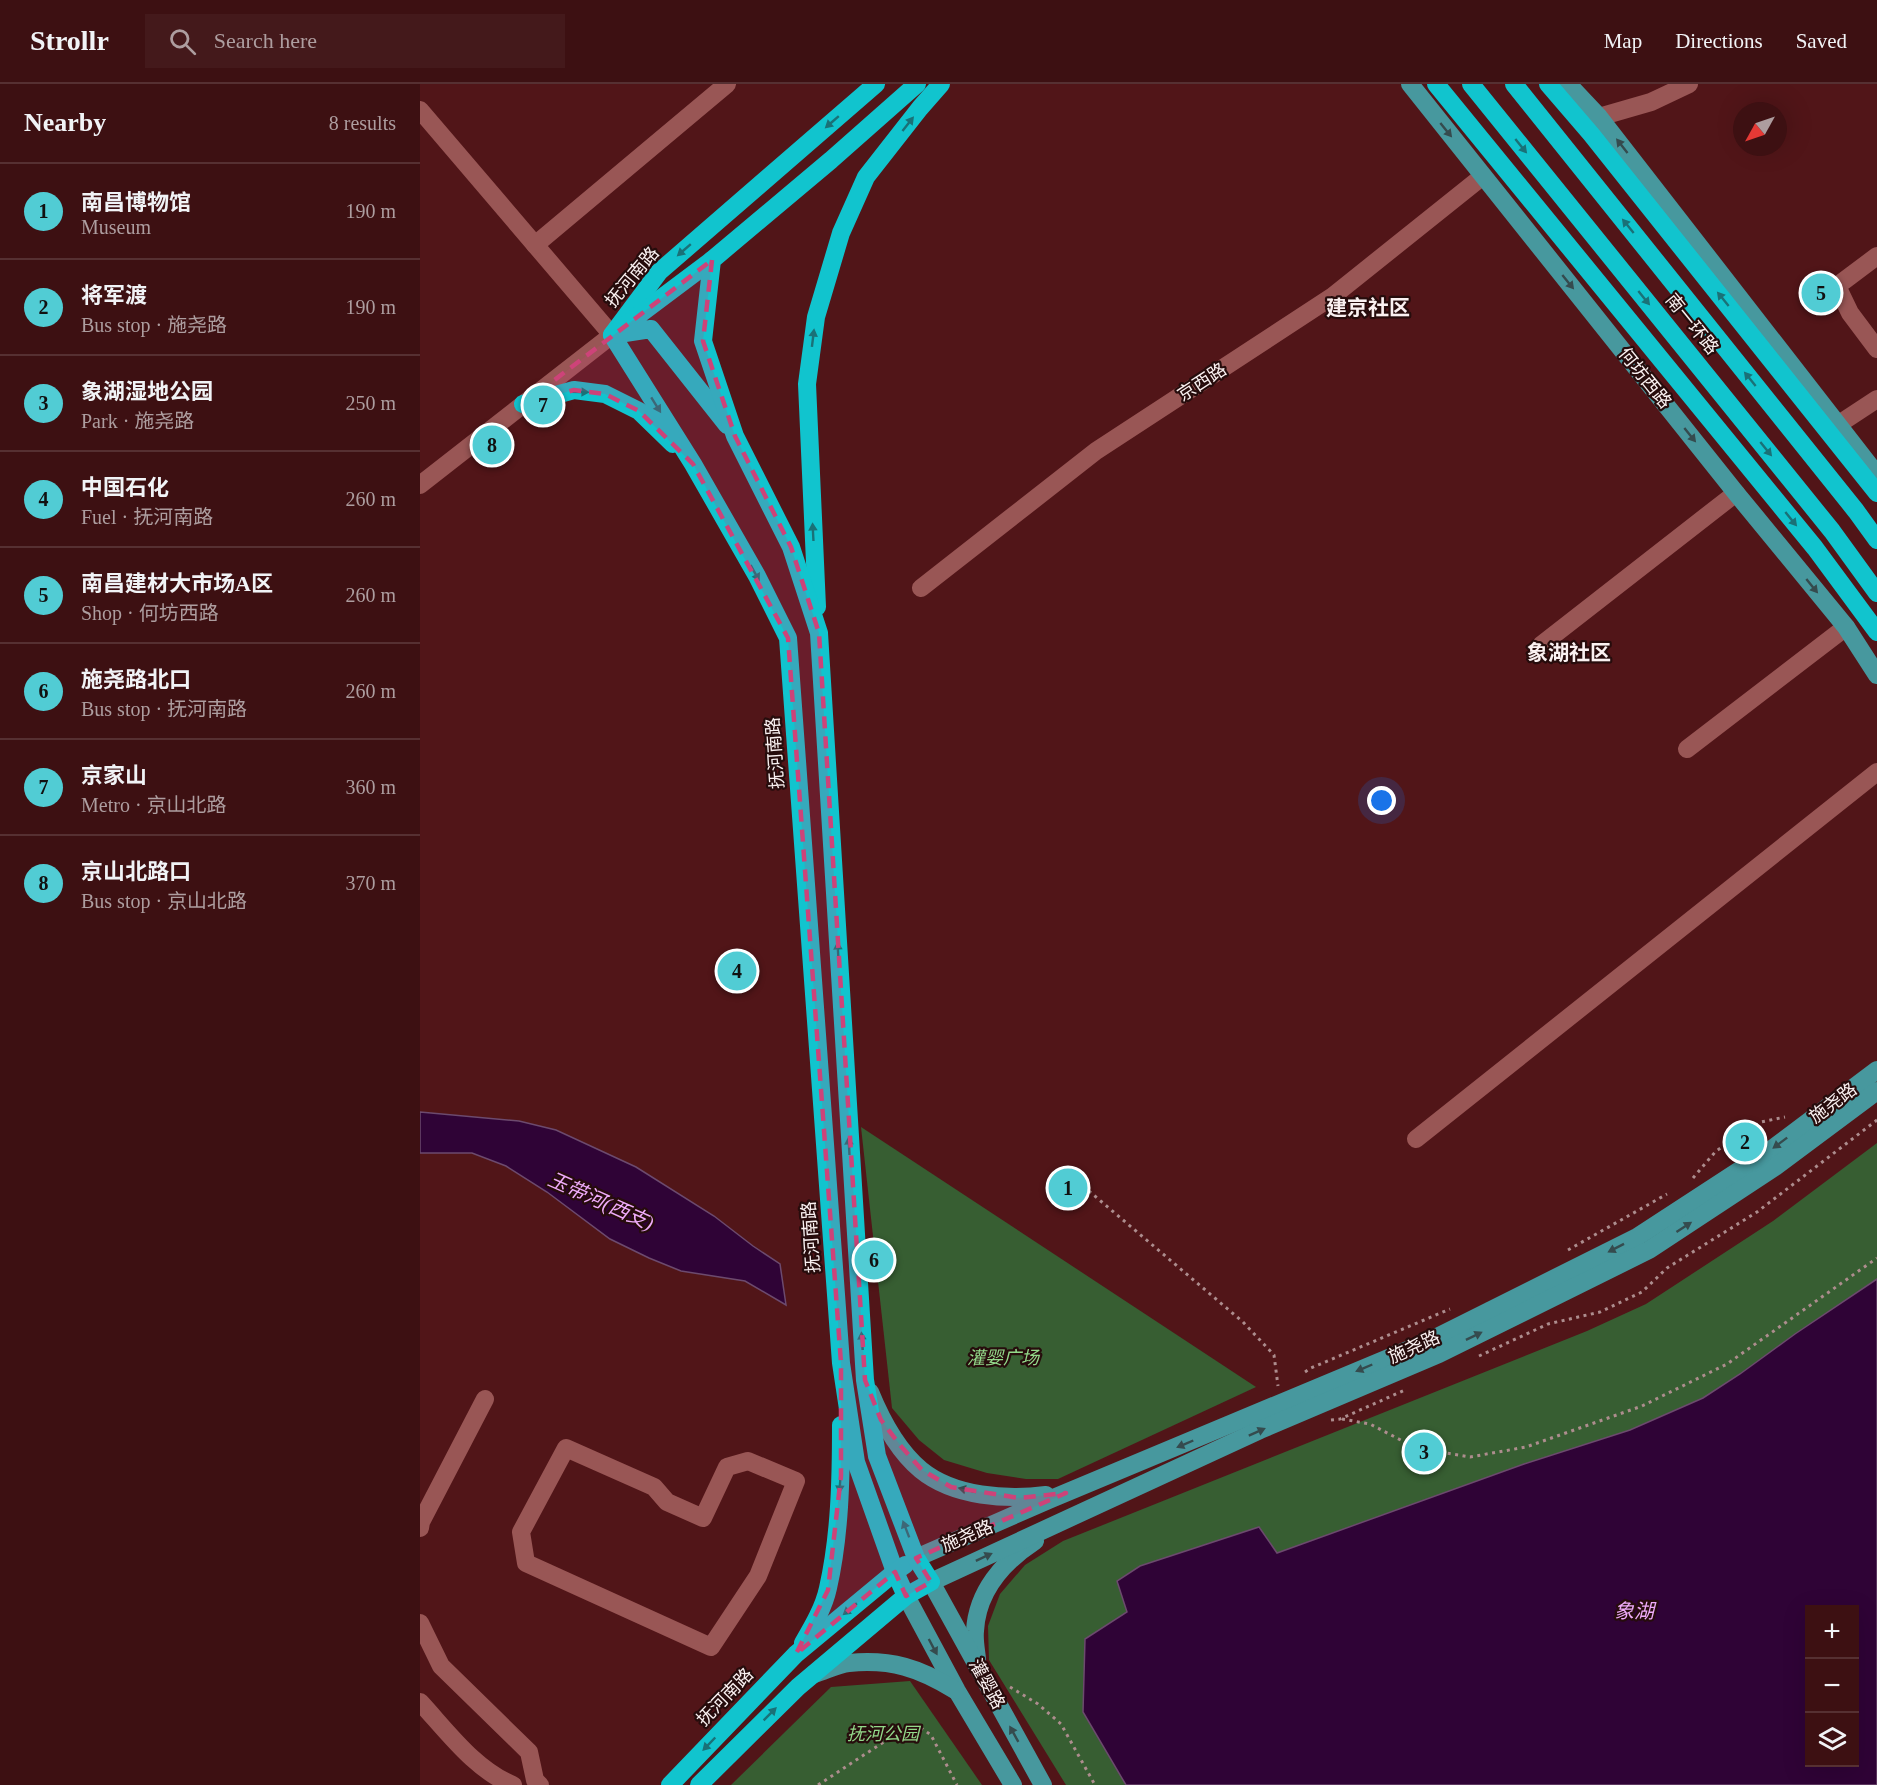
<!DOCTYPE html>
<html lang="en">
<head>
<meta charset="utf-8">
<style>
  body { margin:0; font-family:"Times New Roman","Noto Sans SC",serif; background:#44191b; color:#f1f3f6 }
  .controls { position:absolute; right:18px; bottom:18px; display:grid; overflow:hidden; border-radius:0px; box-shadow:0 6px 24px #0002 }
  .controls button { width:54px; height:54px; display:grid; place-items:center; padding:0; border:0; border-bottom:2px solid #563032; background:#3d1012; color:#f1f3f6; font:30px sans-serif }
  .compass { position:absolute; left:1313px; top:18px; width:54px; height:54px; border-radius:50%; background:#3d1012; box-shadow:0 6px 24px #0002; rotate:230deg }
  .you { position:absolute; left:962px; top:717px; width:21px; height:21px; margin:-15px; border:4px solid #fff; border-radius:50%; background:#1a73e8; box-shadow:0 0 0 9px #1a73e833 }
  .badge { display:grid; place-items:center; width:39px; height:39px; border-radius:50%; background:#51ccd4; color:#111; font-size:20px; font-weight:700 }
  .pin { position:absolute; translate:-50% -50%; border:3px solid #fff; box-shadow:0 2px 6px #0006 }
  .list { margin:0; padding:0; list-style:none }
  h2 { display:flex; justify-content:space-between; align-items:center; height:78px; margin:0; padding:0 24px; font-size:26px }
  h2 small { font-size:20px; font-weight:400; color:#ad9d9f }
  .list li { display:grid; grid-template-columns:39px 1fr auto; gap:18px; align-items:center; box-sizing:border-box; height:96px; padding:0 24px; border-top:2px solid #563032 }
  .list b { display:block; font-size:22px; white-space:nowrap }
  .list p { margin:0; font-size:20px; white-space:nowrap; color:#ad9d9f }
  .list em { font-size:20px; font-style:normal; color:#ad9d9f }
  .icon { flex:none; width:33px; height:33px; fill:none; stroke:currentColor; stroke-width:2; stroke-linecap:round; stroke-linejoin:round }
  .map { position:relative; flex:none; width:1457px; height:1701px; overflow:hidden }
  header { display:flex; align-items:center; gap:36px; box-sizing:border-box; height:84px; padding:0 30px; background:#3d1012; border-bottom:2px solid #563032 }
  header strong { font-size:28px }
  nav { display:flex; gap:33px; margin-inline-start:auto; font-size:21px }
  .search { width:420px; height:54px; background:#44191b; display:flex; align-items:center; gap:15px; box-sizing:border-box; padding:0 21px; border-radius:0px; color:#ad9d9f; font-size:22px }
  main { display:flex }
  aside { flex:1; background:#3d1012 }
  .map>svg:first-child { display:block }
  .green { fill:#375e32 }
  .water { fill:#2f0336; stroke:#6c4a6e; stroke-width:1.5; fill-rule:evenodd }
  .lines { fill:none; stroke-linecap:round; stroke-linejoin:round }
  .path { stroke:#ad8d8e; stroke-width:3; stroke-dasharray:3 4.5; stroke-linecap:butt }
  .minor { stroke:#995655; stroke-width:18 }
  .major { stroke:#47989e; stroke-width:18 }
  .highway { stroke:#11c4ce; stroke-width:18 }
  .oneway { fill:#1a7177 }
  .oneway2 { fill:#354b4e }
  .marked { fill:#cd4379; fill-opacity:0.2; stroke:#cd4379; stroke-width:4.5; stroke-dasharray:12 8; stroke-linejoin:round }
  .labels { text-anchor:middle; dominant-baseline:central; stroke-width:4.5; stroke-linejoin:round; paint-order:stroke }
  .street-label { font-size:18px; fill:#faf1f1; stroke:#260c0c }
  .park-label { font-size:18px; font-style:italic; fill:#93d98a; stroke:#260c0c }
  .water-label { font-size:20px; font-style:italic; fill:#eeabf9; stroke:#260c0c }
  .quarter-label { font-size:21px; font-weight:bold; fill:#faf1f1; stroke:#260c0c }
</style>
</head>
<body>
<header>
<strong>Strollr</strong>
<div class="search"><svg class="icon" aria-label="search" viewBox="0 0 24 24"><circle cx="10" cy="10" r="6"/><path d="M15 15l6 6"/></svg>Search here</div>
<nav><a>Map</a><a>Directions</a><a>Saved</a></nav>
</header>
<main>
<aside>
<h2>Nearby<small>8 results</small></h2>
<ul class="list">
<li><span class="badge">1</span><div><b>南昌博物馆</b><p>Museum</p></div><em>190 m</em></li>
<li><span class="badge">2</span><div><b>将军渡</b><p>Bus stop · 施尧路</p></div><em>190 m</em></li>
<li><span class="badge">3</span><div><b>象湖湿地公园</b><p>Park · 施尧路</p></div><em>250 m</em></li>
<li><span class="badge">4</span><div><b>中国石化</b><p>Fuel · 抚河南路</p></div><em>260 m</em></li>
<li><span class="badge">5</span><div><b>南昌建材大市场A区</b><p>Shop · 何坊西路</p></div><em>260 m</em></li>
<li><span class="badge">6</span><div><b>施尧路北口</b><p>Bus stop · 抚河南路</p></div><em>260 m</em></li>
<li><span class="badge">7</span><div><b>京家山</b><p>Metro · 京山北路</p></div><em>360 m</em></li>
<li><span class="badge">8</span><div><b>京山北路口</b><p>Bus stop · 京山北路</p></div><em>370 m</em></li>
</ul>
</aside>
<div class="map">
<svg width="1457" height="1701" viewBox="0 0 1457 1701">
  <rect width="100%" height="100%" fill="#511518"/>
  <g class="green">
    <path d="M 441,1043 L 836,1303 L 638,1395 L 606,1395 L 567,1389 L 524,1376 L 499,1356 L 472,1324 Z"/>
    <path d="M 1457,1059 L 1457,1195 L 1375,1250 L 1320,1290 L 1283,1314 L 1210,1346 L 1104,1380 L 857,1469 L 839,1443 L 707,1528 L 700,1689 L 706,1701 L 646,1701 L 569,1576 L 568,1542 L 580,1510 L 605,1481 L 643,1457 L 1167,1247 L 1226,1220 L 1353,1137 Z"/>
    <path d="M 490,1597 L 562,1701 L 311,1701 L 411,1603 Z"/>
  </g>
  <g class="water">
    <path d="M 0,1028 L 99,1037 L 136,1046 L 216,1083 L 294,1132 L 333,1162 L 360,1180 L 366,1221 L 325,1197 L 261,1187 L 229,1174 L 190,1155 L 127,1108 L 86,1082 L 52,1069 L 0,1069 Z"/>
    <path d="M 1457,1195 L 1457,1701 L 706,1701 L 663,1628 L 665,1555 L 707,1528 L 697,1497 L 720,1482 L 839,1443 L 857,1469 L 1104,1380 L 1210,1346 L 1283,1314 L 1320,1290 L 1375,1250 ZM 1390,1526 L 1434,1526 L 1434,1678 L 1390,1678 Z"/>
  </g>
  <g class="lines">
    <g class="path">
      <path d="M 1273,1094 L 1296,1067 L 1341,1038 L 1365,1033"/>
      <path d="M 663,1102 L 823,1238 L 854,1271 L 858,1302"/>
      <path d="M 1148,1166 L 1247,1110"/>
      <path d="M 1059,1272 L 1128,1240 L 1180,1228 L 1222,1208 L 1247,1184 L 1337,1128 L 1457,1036"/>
      <path d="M 885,1288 L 891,1284 L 1030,1225"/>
      <path d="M 922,1335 L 950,1340 L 996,1364 L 1050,1373 L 1106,1363 L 1222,1322 L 1307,1280 L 1457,1174"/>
      <path d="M 911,1336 L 920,1335 L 985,1306"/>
      <path d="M 590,1603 L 618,1620 L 641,1640 L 675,1701"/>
      <path d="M 398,1701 L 479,1648 L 498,1642 L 511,1651 L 537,1701"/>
    </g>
    <g class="minor">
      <path d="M 0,26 L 192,251 L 0,401"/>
      <path d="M 1179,33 L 1231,18 L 1269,0"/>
      <path d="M 115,161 L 307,0"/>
      <path d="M 1457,172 L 1417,202 L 1430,229 L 1457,265"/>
      <path d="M 1419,340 L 1457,315"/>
      <path d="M 501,504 L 676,367 L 913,212 L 1063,92"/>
      <path d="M 1121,561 L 1316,409"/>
      <path d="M 1267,665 L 1426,543"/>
      <path d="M 996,1055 L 1457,688"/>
      <path d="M 146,1364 L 234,1403 L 247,1418 L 283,1434 L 307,1383 L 328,1377 L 376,1397 L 338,1492 L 291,1563 L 106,1479 L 101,1448 Z"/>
      <path d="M 0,1444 L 1,1438 L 65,1315"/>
      <path d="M 0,1539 L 21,1582 L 109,1668 L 115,1696 L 120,1701"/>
      <path d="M 0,1618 C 27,1647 55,1686 93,1701"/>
    </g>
    <g class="major">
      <path d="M 990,0 L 1316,409 L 1426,543 L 1457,591"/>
      <path d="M 1148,0 L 1179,33 L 1457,391"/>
      <path d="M 450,1308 C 461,1335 478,1367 501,1386 C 534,1413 587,1416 626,1411"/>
      <path d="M 496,1474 L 631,1415 L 1009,1257 L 1217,1153 L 1352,1065 L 1457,986"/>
      <path d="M 486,1512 L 537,1607 L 593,1701"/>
      <path d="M 557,1575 C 556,1565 554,1556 555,1547 C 557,1508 583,1478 615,1457"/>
      <path d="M 394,1590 C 405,1587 418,1580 429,1579 C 472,1575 499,1584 535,1606"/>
      <path d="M 623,1701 L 511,1498 L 840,1346 L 1019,1270 L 1229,1166 L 1355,1083 L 1457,1007"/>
    </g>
    <g class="highway">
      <path d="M 456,0 L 239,188 L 192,251 L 273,380 L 337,492 L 368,554 L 421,1279 L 436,1378 L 475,1488 L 486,1512"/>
      <path d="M 1016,0 L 1395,464 L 1457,548"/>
      <path d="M 1051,0 L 1412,447 L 1457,509"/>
      <path d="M 1094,0 L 1436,427 L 1457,456"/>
      <path d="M 1128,0 L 1171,50 L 1457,409"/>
      <path d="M 292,176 L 192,251 L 231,245 L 307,341"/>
      <path d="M 103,320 L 154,306 L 185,310 L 219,327 L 253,360"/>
      <path d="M 397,523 L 387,300 L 396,233 L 421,149 L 446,93 L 500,24 L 521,0"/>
      <path d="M 383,1559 C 393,1542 404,1523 408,1504 C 420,1451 421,1395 421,1341"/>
      <path d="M 250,1701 L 376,1570 L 475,1488 L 485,1481"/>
      <path d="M 279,1701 L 378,1603 L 486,1512 L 511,1498 L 496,1474 L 457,1372 L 445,1296 L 399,549 L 371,463 L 315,352 L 283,257 L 292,176 L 411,76 L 497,0"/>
    </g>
  </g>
  <defs><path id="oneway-solid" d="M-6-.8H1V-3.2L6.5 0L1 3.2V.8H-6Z" transform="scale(1.5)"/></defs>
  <g class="oneway">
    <use href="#oneway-solid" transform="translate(412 38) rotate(139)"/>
    <use href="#oneway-solid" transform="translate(488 40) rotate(-52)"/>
    <use href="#oneway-solid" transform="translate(1101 62) rotate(51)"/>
    <use href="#oneway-solid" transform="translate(1208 142) rotate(-129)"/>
    <use href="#oneway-solid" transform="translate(264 166) rotate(139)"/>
    <use href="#oneway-solid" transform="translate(1224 214) rotate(51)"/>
    <use href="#oneway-solid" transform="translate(1303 215) rotate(-129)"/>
    <use href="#oneway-solid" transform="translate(393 254) rotate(-83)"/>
    <use href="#oneway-solid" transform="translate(1330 295) rotate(-129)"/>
    <use href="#oneway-solid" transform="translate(160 308) rotate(2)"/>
    <use href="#oneway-solid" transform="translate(236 321) rotate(58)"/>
    <use href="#oneway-solid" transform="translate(1346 365) rotate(51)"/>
    <use href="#oneway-solid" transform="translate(1371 435) rotate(51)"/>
    <use href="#oneway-solid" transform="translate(393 448) rotate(-93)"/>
    <use href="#oneway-solid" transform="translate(335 489) rotate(61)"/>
    <use href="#oneway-solid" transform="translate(418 867) rotate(-93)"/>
    <use href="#oneway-solid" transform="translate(429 1062) rotate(-93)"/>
    <use href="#oneway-solid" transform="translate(442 1257) rotate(-94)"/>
    <use href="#oneway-solid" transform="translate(420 1400) rotate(94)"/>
    <use href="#oneway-solid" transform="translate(486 1445) rotate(-111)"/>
    <use href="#oneway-solid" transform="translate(430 1525) rotate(140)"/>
    <use href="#oneway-solid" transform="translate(350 1630) rotate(-45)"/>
    <use href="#oneway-solid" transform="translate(289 1660) rotate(134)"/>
  </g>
  <g class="oneway2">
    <use href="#oneway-solid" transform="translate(1026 46) rotate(51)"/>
    <use href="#oneway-solid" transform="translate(1202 62) rotate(-128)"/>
    <use href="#oneway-solid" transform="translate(1148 198) rotate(51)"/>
    <use href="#oneway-solid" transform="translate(1270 351) rotate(51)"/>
    <use href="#oneway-solid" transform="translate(1392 502) rotate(51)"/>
    <use href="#oneway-solid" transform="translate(1360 1059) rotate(143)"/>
    <use href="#oneway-solid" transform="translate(1264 1143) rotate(-33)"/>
    <use href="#oneway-solid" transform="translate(1196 1164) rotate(153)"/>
    <use href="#oneway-solid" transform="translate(1054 1252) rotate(-26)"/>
    <use href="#oneway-solid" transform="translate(944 1284) rotate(157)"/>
    <use href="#oneway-solid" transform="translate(837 1348) rotate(-24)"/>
    <use href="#oneway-solid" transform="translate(765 1360) rotate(157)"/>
    <use href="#oneway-solid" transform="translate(547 1406) rotate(-166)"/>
    <use href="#oneway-solid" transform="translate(564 1473) rotate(-25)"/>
    <use href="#oneway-solid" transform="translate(513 1563) rotate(62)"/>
    <use href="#oneway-solid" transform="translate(594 1650) rotate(-119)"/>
  </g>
  <path class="marked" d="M 292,176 L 283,257 L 315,352 L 371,463 L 399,549 L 445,1296 L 461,1336 L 480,1361 L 502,1386 L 531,1403 L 599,1414 L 646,1409 L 496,1474 L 511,1498 L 486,1512 L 475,1488 L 376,1570 L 408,1506 L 421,1392 L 421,1279 L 368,554 L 273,380 L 219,327 L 185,310 L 154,306 L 103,320 Z"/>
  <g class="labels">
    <g class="street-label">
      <text transform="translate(212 193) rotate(-50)">抚河南路</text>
      <text transform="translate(1272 240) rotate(51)">南一环路</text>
      <text transform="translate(1225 294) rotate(51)">何坊西路</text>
      <text transform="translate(782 298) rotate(-33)">京西路</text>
      <text transform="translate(355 669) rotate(-94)">抚河南路</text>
      <text transform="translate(1413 1019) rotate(-37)">施尧路</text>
      <text transform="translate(391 1153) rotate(-94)">抚河南路</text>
      <text transform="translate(994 1263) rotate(-24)">施尧路</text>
      <text transform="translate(547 1452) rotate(-23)">施尧路</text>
      <text transform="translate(567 1600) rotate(61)">灌婴路</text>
      <text transform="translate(305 1613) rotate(-46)">抚河南路</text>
    </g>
    <g class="park-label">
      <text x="583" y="1274">灌婴广场</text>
      <text x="463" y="1650">抚河公园</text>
    </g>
    <g class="water-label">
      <text transform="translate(181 1117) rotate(24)">玉带河(西支)</text>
      <text x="1214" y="1527">象湖</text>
    </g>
    <g class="quarter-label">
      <text x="948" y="224">建京社区</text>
      <text x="1149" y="569">象湖社区</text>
    </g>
  </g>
</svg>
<div class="controls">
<button>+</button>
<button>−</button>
<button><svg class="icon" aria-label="layers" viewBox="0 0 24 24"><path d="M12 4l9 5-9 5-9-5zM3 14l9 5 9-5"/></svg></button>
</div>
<svg class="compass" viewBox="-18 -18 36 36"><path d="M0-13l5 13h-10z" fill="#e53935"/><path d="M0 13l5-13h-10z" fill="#ad9d9f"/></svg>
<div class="you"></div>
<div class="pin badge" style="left:648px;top:1104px">1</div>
<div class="pin badge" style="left:1325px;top:1058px">2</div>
<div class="pin badge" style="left:1004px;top:1368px">3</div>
<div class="pin badge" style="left:317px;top:887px">4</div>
<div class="pin badge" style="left:1401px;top:209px">5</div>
<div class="pin badge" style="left:454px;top:1176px">6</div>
<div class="pin badge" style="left:123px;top:321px">7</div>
<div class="pin badge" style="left:72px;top:361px">8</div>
</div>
</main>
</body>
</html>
